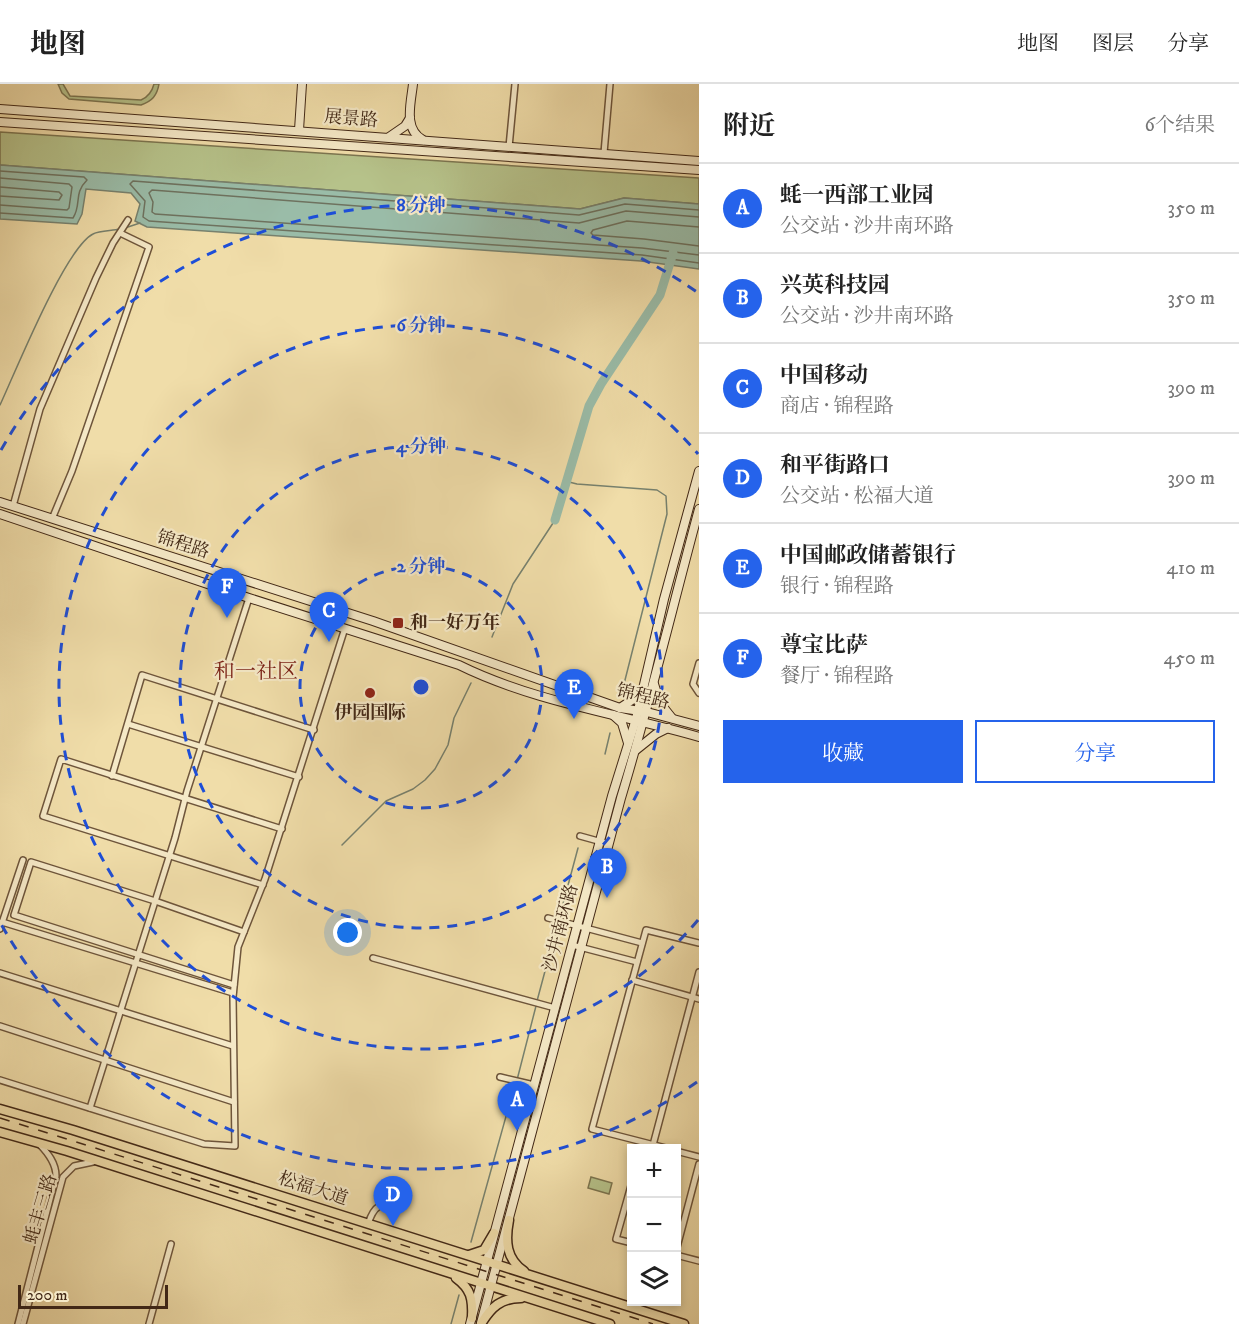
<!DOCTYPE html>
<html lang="zh">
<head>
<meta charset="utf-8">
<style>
  body { margin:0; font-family:"IM FELL DW Pica","Noto Serif SC",serif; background:#f2f2f2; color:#222 }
  .controls { position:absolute; right:18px; bottom:18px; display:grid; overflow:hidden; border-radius:0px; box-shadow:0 3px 9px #0003 }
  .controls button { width:54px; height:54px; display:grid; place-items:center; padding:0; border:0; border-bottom:2px solid #e0e0e0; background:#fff; color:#222; font:30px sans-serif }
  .scale { position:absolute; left:18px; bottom:15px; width:150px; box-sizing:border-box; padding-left:6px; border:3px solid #422816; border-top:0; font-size:16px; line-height:21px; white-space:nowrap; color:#422816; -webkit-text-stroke:4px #f5e9c7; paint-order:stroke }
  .you { position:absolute; left:348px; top:849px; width:21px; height:21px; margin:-15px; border:4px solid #fff; border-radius:50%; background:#1a73e8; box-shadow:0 0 0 9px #1a73e833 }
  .badge { display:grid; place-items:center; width:39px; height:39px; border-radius:50%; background:#2563eb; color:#fff; font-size:20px; font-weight:700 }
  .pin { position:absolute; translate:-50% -50px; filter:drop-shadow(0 2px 3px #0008) }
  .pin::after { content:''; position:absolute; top:32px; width:21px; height:18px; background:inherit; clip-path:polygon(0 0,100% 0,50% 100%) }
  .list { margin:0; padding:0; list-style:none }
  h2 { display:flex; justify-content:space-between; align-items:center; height:78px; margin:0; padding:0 24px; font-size:26px }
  h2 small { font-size:20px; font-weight:400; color:#767676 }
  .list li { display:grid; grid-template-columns:39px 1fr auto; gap:18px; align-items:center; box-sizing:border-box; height:90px; padding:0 24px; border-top:2px solid #e0e0e0 }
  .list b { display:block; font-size:22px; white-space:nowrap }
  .list p { margin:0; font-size:20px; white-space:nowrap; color:#767676 }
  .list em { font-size:20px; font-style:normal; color:#767676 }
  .actions { display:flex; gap:12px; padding:18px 24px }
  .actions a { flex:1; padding:14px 0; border:2px solid #2563eb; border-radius:0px; text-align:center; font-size:21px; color:#2563eb }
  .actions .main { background:#2563eb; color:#fff }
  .icon { flex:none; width:33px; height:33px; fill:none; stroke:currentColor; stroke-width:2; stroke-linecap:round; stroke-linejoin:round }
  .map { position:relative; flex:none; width:699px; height:1240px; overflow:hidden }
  header { display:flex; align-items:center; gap:36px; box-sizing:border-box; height:84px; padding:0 30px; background:#fff; border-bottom:2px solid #e0e0e0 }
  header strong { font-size:28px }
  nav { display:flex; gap:33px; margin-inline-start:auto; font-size:21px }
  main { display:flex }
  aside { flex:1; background:#fff }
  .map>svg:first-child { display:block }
  .green { fill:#b6c28a; stroke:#7c7550; stroke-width:1.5 }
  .water { fill:#9abca8; stroke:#77816e; stroke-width:1.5 }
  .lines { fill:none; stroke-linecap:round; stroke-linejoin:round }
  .shore { stroke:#6e725f; stroke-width:1.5 }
  .stream { stroke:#77816e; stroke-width:1.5 }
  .river { stroke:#9abca8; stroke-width:9 }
  .street-casing { stroke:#6e553b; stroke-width:8 }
  .secondary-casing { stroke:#422816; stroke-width:10 }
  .primary-casing { stroke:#422816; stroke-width:11 }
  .street { stroke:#f5e9c7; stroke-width:5 }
  .secondary { stroke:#f5e9c7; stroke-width:8 }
  .primary { stroke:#f0dda9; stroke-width:8 }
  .rail { stroke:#422816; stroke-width:1.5; stroke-dasharray:10 10; stroke-linecap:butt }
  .ring { fill:none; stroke:#1d4ed8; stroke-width:3; stroke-dasharray:10 8 }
  .poi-dot { fill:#8f2418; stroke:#f5e9c7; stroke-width:2 }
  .labels { text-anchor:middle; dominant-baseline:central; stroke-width:4.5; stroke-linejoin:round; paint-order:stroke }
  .street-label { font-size:18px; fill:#422816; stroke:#f5e9c7 }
  .poi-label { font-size:18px; font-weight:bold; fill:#422816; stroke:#f5e9c7; text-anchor:start }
  .quarter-label { font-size:21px; fill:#7a1f14; stroke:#f5e9c7 }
  .centre { fill:#1d4ed8; stroke:#f5e9c7; stroke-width:3 }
  .ring-label { font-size:18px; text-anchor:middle; font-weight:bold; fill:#1d4ed8; stroke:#f5e9c7; stroke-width:4.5; stroke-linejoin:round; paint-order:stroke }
</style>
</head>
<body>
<header>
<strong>地图</strong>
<nav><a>地图</a><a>图层</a><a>分享</a></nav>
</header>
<main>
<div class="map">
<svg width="699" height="1240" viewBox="0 0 699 1240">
  <rect width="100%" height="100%" fill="#f0dda9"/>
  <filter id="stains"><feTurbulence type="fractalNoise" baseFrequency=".00333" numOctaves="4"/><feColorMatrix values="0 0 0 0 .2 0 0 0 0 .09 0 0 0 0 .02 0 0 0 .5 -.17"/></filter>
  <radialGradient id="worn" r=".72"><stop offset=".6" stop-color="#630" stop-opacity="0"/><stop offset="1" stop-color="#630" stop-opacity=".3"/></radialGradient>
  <g class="green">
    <path d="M 58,0 L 63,0 L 70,12 L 141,16 C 148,13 152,8 154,0 L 159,0 C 157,12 152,17 141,21 L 69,15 L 62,9 Z"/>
    <path d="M 0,48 L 699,94 L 699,120 L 624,114 L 580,125 L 0,81 Z"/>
    <path d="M 591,1093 L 612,1099 L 609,1110 L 588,1104 Z"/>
  </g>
  <path class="water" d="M 0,81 L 580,125 L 624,114 L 699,120 L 699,185 L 641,177 L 147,143 L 135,137 L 140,120 L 131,109 L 86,105 L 82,130 L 77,140 L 0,135 Z"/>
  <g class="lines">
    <g class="shore">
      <path d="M 0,87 L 84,93 L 87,96 C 73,110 82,120 73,134 L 0,129"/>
      <path d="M 0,94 L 69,100 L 72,103 L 69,124 L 67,126 L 0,121"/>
      <path d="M 0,103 L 59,108 L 62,111 L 59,116 L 0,112"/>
      <path d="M 699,126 L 625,120 L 579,131 L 133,97 L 130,100 L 145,117 L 143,133 L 149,137 L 642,171 L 699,179"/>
      <path d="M 699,133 L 626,127 L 579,139 L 152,106 L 149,109 L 153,118 L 152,128 L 155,130 L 642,164 L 699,171"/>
      <path d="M 699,143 L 627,137 L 593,146 L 591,149 L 593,151 L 644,155 L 699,162"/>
    </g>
    <g class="stream">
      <path d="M 125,144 L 140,139"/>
      <path d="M 0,321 C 15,289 65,164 93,150 C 100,146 112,147 120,145"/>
      <path d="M 565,397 L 577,400 L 657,406 L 666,412 L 667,430 L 624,600"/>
      <path d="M 492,553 L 513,500 L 555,436"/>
      <path d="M 605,670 L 610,649"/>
      <path d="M 342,761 L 386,717 L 413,705 L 425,696 L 435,685 L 448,661 L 454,634 L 471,599"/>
      <path d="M 537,917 L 578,764"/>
      <path d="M 517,996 L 536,922"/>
      <path d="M 471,1158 L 515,1000"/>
      <path d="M 451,1240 L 459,1211"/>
    </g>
    <path class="river" d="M 555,436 L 589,322 L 601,300 L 660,211 L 673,169"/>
    <g class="street-casing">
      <g id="street">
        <path d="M 509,63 L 515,0"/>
        <path d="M 604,69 L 610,0"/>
        <path d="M 13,422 L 40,325 L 96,194 L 113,159 L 128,136"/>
        <path d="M 52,435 L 72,387 L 149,163 L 120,149"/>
        <path d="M 699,579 L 693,600 L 699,609"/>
        <path d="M 128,640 L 299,693"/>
        <path d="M 112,692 L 142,591 L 314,646"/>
        <path d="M 580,752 L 609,760"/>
        <path d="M 263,801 L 43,732 L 61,675 L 282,745"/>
        <path d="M 548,834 L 642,859"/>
        <path d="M 2,838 L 233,909"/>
        <path d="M 0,845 L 23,776"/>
        <path d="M 572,861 L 637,878"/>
        <path d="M 373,874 L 555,924"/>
        <path d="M 0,889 L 233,962"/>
        <path d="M 632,896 L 699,915"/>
        <path d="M 234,901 L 14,831 L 31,778 L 155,817 L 244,848"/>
        <path d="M 0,942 L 234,1018"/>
        <path d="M 500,993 L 534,1001"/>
        <path d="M 0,996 L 204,1060 L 235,1062 L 233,913 L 238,863 L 265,795 L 345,544"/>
        <path d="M 90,1024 L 175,754 L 187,707 L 249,514"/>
        <path d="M 653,1061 L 699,888"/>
        <path d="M 666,1064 L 592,1045 L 646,846 L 699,859"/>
        <path d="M 676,1067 L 699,1073"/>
        <path d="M 632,1098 L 616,1155 L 632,1159"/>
        <path d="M 368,1140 C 370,1134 373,1126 378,1123 C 389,1117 397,1126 403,1112"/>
        <path d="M 676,1167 L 699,1080"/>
        <path d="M 676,1171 L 699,1177"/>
        <path d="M 18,1240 L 56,1092 C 56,1079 48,1069 39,1060"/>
        <path d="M 23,1240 L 63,1093 L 74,1082 L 93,1078"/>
        <path d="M 149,1240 L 171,1160"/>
      </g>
    </g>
    <g class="secondary-casing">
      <g id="secondary">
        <path d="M 413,0 C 411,19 403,45 423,56"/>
        <path d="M 0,25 L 699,77"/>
        <path d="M 0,38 L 699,86"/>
        <path d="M 299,46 L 302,0"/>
        <path d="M 389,53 L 405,42 L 410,34"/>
        <path d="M 0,418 L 373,537 L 620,624 L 647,628 L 699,642"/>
        <path d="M 0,430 L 249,514 L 459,581 C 534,618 620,630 699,653"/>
        <path d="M 654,600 L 660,619 L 672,634"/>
        <path d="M 620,624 L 641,610"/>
        <path d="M 613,631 L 622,639 L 628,659"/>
        <path d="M 636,666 L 656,650 L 668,644"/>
        <path d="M 481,1239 L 621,714 C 650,618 673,521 699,425"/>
        <path d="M 470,1240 L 612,712 L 636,635 L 664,515 L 699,387"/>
      </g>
    </g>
    <g class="primary-casing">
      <g id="primary">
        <path d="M 0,1025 L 73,1046 L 684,1240"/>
        <path d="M 0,1048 L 67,1067 L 610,1240"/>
        <path d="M 509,1136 C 505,1157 506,1175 524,1187"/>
        <path d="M 469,1171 L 484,1166 L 494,1149"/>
        <path d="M 456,1194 C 471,1205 473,1215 472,1234"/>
        <path d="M 481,1240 C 491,1223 501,1214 521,1214"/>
      </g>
    </g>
    <use href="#street" class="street"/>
    <use href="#secondary" class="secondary"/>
    <use href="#primary" class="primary"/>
    <path class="rail" d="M 0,1034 L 653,1240"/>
  </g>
  <g class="ring">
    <circle cx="421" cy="603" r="121"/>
    <circle cx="421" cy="603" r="241"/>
    <path d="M698 836A362 362 0 1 1 698 370"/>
    <path d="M697 998A482 482 0 0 1 1 840M1 366A482 482 0 0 1 697 208"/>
  </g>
  <g class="poi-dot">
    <rect x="392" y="533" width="12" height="12" rx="3"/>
    <circle cx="370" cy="609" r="6"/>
  </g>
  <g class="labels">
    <g class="street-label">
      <text transform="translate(351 35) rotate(5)">展景路</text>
      <text transform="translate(183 461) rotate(18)">锦程路</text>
      <text transform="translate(643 613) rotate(14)">锦程路</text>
      <text transform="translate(561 844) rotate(-75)">沙井南环路</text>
      <text transform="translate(313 1105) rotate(18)">松福大道</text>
      <text transform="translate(41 1125) rotate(-73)">蚝丰三路</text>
    </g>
    <g class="poi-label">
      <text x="410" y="539">和一好万年</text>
      <text x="370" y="629" text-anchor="middle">伊园国际</text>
    </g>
    <g class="quarter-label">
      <text x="256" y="588">和一社区</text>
    </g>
  </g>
  <circle cx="421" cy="603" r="9" class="centre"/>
  <g class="ring-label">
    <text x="421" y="127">8 分钟</text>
    <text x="421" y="247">6 分钟</text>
    <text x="421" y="368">4 分钟</text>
    <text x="421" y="488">2 分钟</text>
  </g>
  <rect width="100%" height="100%" filter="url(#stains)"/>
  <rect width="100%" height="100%" fill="url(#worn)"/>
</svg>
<div class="controls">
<button>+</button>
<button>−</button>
<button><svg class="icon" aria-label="layers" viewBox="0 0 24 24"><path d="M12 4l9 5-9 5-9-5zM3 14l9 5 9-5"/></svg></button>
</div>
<div class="scale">200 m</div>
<div class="you"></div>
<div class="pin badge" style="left:517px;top:1047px">A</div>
<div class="pin badge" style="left:607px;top:814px">B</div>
<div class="pin badge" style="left:329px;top:558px">C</div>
<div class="pin badge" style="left:393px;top:1142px">D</div>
<div class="pin badge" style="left:574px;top:635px">E</div>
<div class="pin badge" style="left:227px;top:534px">F</div>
</div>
<aside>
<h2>附近<small>6个结果</small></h2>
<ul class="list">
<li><span class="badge">A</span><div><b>蚝一西部工业园</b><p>公交站 · 沙井南环路</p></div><em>350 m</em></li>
<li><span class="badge">B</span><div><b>兴英科技园</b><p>公交站 · 沙井南环路</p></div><em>350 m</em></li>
<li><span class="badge">C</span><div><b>中国移动</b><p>商店 · 锦程路</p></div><em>390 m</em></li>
<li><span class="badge">D</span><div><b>和平街路口</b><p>公交站 · 松福大道</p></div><em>390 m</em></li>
<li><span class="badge">E</span><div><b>中国邮政储蓄银行</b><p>银行 · 锦程路</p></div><em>410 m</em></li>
<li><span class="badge">F</span><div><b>尊宝比萨</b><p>餐厅 · 锦程路</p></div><em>450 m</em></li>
</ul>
<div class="actions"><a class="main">收藏</a><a>分享</a></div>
</aside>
</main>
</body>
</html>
